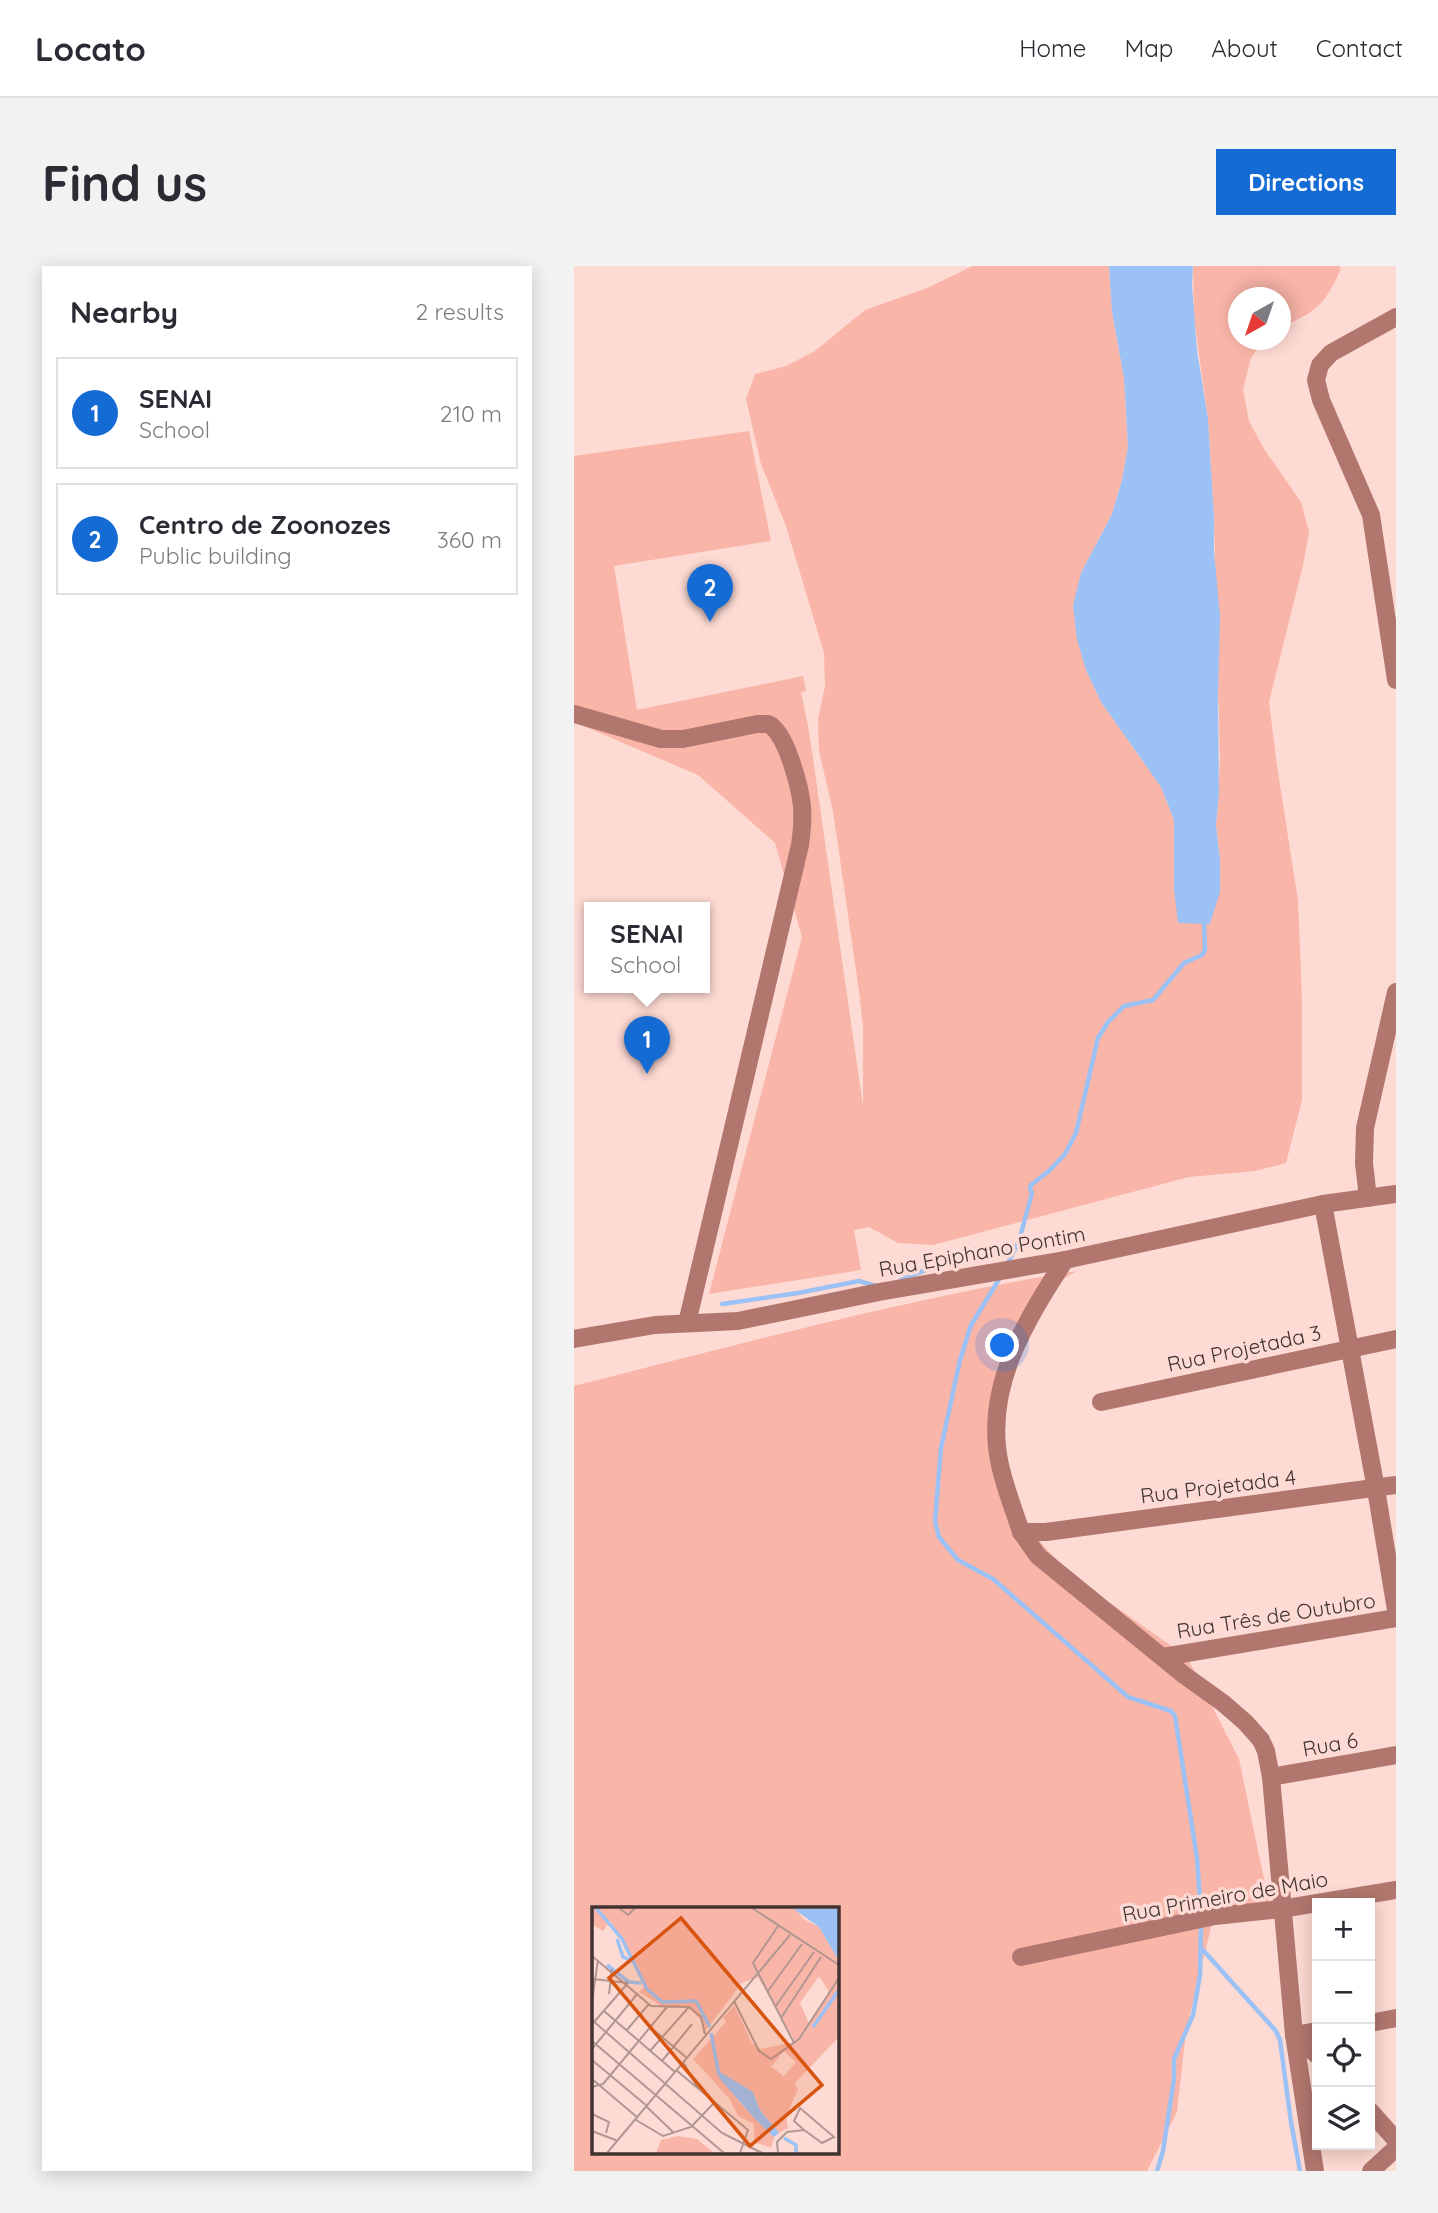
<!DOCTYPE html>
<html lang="en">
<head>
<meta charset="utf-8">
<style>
  body { margin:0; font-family:Quicksand,sans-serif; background:#f2f2f3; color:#2b2b33 }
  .controls { position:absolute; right:21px; bottom:21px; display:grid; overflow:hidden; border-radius:0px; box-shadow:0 4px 18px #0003 }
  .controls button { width:63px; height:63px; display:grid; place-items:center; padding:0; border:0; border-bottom:2px solid #e1e1e2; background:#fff; color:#2b2b33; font:35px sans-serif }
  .compass { position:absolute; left:654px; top:21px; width:63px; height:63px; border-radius:50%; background:#fff; box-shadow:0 4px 18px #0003; rotate:220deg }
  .you { position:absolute; left:429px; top:1080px; width:24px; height:24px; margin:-18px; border:5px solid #fff; border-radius:50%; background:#1a73e8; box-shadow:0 0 0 10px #1a73e833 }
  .badge { display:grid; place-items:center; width:46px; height:46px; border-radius:50%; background:#146bd4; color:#fff; font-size:23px; font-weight:700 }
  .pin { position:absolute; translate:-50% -58px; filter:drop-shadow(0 2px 4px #0008) }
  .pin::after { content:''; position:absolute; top:37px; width:24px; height:21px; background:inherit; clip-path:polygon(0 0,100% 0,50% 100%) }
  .popup { position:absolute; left:10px; top:636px; width:126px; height:91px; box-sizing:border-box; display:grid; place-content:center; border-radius:0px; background:#fff; filter:drop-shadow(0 2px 5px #0005); font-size:23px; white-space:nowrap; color:#7c7c81 }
  .popup b { font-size:26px; color:#2b2b33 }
  .popup::after { content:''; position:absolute; left:50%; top:100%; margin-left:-14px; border:14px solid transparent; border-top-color:#fff }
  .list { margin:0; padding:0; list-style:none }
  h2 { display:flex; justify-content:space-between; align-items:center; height:91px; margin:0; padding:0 28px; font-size:30px }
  h2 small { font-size:23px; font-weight:400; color:#7c7c81 }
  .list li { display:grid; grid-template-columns:46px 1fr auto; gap:21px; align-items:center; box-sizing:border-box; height:112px; margin:0 14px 14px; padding:0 14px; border:2px solid #e1e1e2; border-radius:0px }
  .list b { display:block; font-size:26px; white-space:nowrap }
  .list p { margin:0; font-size:23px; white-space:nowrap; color:#7c7c81 }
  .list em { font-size:23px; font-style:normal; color:#7c7c81 }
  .icon { flex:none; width:38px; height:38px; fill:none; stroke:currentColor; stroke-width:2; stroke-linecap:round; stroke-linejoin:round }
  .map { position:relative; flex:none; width:822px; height:1905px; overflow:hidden; border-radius:0px }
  header { display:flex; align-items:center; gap:42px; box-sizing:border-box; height:98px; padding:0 35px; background:#fff; border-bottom:2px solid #e1e1e2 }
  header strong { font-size:33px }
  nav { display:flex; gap:38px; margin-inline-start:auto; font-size:24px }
  .intro { display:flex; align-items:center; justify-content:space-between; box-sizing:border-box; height:168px; padding:0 42px }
  h1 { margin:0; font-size:49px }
  .button { padding:18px 32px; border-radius:0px; background:#146bd4; color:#fff; font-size:24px; font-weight:700 }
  main { display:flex; gap:42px; padding:0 42px }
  aside { flex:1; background:#fff; border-radius:0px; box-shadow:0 4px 18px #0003 }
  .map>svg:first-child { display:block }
  .green { fill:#fab5a9; fill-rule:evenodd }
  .water { fill:#9bc1f5 }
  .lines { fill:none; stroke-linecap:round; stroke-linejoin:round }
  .stream { stroke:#9bc1f5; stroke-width:4.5 }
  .minor { stroke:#b1776e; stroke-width:18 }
  .labels { text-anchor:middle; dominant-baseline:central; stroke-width:7; stroke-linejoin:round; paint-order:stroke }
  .street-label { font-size:21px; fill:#403330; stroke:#fddad3 }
  .inset-river { fill:none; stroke:#9bc1f5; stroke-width:3.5 }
  .inset-road { fill:none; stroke:#b19792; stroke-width:2 }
  .view { fill:#d75510; fill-opacity:0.15; stroke:#d75510; stroke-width:3.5 }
  .inset-edge { fill:none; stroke:#403330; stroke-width:3.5 }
</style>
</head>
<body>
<header>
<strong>Locato</strong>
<nav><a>Home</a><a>Map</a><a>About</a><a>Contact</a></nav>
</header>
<div class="intro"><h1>Find us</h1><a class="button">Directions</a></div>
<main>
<aside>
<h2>Nearby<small>2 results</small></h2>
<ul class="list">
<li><span class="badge">1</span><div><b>SENAI</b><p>School</p></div><em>210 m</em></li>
<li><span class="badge">2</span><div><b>Centro de Zoonozes</b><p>Public building</p></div><em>360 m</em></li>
</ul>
</aside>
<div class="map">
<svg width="822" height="1905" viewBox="0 0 822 1905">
  <rect width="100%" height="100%" fill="#fddad3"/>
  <g class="green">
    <path d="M 399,0 L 535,0 L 538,46 L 550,112 L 554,181 L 548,214 L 538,248 L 507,307 L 512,404 L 527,436 L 587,521 L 600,554 L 602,588 L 646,625 L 646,594 L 642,559 L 646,495 L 640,251 L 634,153 L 620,52 L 619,0 L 765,0 L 767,3 C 751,38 743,46 707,61 L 706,32 L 664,32 L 664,74 L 690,74 L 677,92 L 669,123 L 675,155 L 690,183 L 727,236 L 735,266 L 729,299 L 695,436 L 703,500 L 724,634 L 728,735 L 728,834 L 712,897 L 681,905 L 615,911 L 359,979 L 324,977 L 295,961 L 280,964 L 287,1004 L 135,1028 L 228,671 L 201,577 L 124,509 L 0,456 L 0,190 L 175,165 L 197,275 L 40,300 L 63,444 L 229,410 L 232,425 L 227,426 L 235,465 L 289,840 L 289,760 L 285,725 L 259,545 L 245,485 L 244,453 L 251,420 L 250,387 L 212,260 L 187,198 L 172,133 L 181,108 L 212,100 L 241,85 L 291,44 L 353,22 Z"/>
    <path d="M 503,1005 L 461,1030 L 420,1168 L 452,1260 L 495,1308 L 613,1391 L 665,1493 L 697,1647 L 639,1653 L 612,1765 L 603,1846 L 573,1905 L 0,1905 L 0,1120 C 167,1078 333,1032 503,1005 ZM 19,1643 L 262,1643 L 262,1886 L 19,1886 Z"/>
  </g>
  <path class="water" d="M 535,0 L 619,0 L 618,19 L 623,84 L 634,153 L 640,251 L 640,285 L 646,350 L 644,429 L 645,527 L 642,559 L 646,594 L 646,626 L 636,658 L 604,657 L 600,623 L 600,554 L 587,521 L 527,436 L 512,404 L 503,374 L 499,339 L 507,307 L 538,248 L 548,214 L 554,181 L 550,112 L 538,46 Z"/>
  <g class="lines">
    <g class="stream">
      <path d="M 433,999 L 445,975 L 458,927 L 456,922 L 457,919 L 476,904 L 491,888 L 502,867 L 524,772 L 534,756 L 550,740 L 579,734 L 610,697 L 628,689 L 631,684 L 630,654"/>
      <path d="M 427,1010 L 397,1059 L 386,1094 L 367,1182 L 361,1255 L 365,1271 L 384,1294 L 419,1313 L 554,1431 L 597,1445 L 601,1450 L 623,1592 L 627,1648"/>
      <path d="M 327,1014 L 405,982 L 441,983"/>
      <path d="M 148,1038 L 224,1027 L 285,1015 L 302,1020"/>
      <path d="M 628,1683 L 702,1765 L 706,1774 L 717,1856 L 726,1905"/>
      <path d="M 583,1905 L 589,1885 L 600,1813 L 600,1793 L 619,1749 L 626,1709 L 627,1657"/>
    </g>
    <g class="minor">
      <path d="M 822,51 L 757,87 L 746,99 L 742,114 L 747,134 L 797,249 L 822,414"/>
      <path d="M 0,448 L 87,473 L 109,473 L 183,458 C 184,458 194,458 194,458 C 212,465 226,522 228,540 C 229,553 228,565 226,579 L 113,1057"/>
      <path d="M 794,932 L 790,897 L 791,862 L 822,726"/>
      <path d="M 749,938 L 802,1223 L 822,1344"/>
      <path d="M 0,1073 L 81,1059 L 164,1055 L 305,1026 L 491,994 L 749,938 L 822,928"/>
      <path d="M 527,1136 L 822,1073"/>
      <path d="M 447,1266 C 440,1244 431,1222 426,1199 C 409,1123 451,1056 491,994"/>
      <path d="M 589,1391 L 822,1352"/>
      <path d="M 697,1511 L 822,1489"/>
      <path d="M 447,1691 L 641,1650 L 707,1643 L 822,1624"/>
      <path d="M 796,1757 L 822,1752"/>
      <path d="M 720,1769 L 743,1789"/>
      <path d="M 720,1769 L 743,1765"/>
      <path d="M 796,1845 L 822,1874"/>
      <path d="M 741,1905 L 720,1769 L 697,1511 L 692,1485 L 687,1474 L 671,1456 L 649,1437 L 610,1409 L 464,1290 L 447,1266 L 472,1266 L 822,1219"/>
      <path d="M 797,1905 L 822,1882"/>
    </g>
  </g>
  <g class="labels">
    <g class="street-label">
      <text transform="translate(408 985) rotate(-10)">Rua Epiphano Pontim</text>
      <text transform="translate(670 1082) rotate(-12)">Rua Projetada 3</text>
      <text transform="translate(644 1220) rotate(-7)">Rua Projetada 4</text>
      <text transform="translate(702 1349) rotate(-9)">Rua Três de Outubro</text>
      <text transform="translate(756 1478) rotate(-10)">Rua 6</text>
      <text transform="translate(651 1630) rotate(-10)">Rua Primeiro de Maio</text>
    </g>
  </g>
  <g transform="translate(18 1641)">
    <rect width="247" height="247" fill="#fddad3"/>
    <path d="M 0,1 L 203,1 L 211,12 L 227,20 L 247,54 L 247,130 L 202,177 L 206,182 L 194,210 L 196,221 L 187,226 L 168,203 L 163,189 L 128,165 L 147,195 L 182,230 L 179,241 L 162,235 L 162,217 L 146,209 L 137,191 L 101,152 L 134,115 L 131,111 L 142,98 L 160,136 L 169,142 L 203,135 L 166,70 L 150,76 L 111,127 L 111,115 L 97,101 L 73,101 L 47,85 L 52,80 L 34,38 L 18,14 L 11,24 L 1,18 ZM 227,69 L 237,85 L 217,116 L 208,96 ZM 192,144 L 204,155 L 192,169 L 196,173 L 174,155 L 180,159 ZM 86,229 L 105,232 L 122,246 L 64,246 L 69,233 Z" fill="#fab5a9" fill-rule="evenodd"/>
    <path d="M 202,2 L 247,2 L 247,54 L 227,20 ZM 128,165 L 161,185 L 168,203 L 187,226 L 182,230 L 163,212 L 127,171 Z" fill="#9bc1f5"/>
    <path class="inset-river" d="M 4,1 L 30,32 L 55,82 L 70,95 L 104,94 L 118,120M 25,32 L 31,50 L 38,53M 15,58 L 37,75 L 49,76M 221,120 L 247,83M 119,126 L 127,168M 192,231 L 204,238 L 204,246"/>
    <path class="inset-road" d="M 27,1 L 36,8 L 43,1M 160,1 L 247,58M 186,19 L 161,56 L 202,136M 0,49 L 59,99 L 97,100 L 58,144M 1,72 L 36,76M 176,84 L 210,37M 17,87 L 20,62M 0,94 L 6,53M 142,94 L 167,144 L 179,152 L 207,132 L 247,71M 97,100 L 109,110 L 113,127M 183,100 L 222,45M 12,104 L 83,165M 189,111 L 229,50M 0,113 L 130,226 L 170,246M 2,115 L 36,76M 58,120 L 95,151M 34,124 L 57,97M 0,134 L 132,246M 0,142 L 46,86M 0,153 L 55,199M 70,154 L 100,117M 91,155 L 106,181M 84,163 L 156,223 L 148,246M 0,172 L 46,211M 0,180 L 11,177 L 75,100M 55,200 L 81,225M 0,207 L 17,215 L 14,226M 44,213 L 71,229 L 99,220 L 121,197M 0,224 L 26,234M 15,246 L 198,28M 186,246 L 185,235 L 195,225 L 212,223 L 230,236 L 242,230 L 208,201 L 202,214 L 212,223"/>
    <path class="view" d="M 89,11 L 230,178 L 158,239 L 17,71 Z"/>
    <rect width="247" height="247" class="inset-edge"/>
  </g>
</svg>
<div class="controls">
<button>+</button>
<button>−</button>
<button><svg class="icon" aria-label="locate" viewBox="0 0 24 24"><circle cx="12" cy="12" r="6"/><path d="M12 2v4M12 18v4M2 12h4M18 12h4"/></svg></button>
<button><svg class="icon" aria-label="layers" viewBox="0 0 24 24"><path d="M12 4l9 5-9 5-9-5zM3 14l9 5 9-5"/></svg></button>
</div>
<svg class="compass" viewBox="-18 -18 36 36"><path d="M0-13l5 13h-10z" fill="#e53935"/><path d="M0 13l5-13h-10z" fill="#7c7c81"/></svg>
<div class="you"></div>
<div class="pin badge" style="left:73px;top:808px">1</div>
<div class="popup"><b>SENAI</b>School</div>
<div class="pin badge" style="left:136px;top:356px">2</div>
</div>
</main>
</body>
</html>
